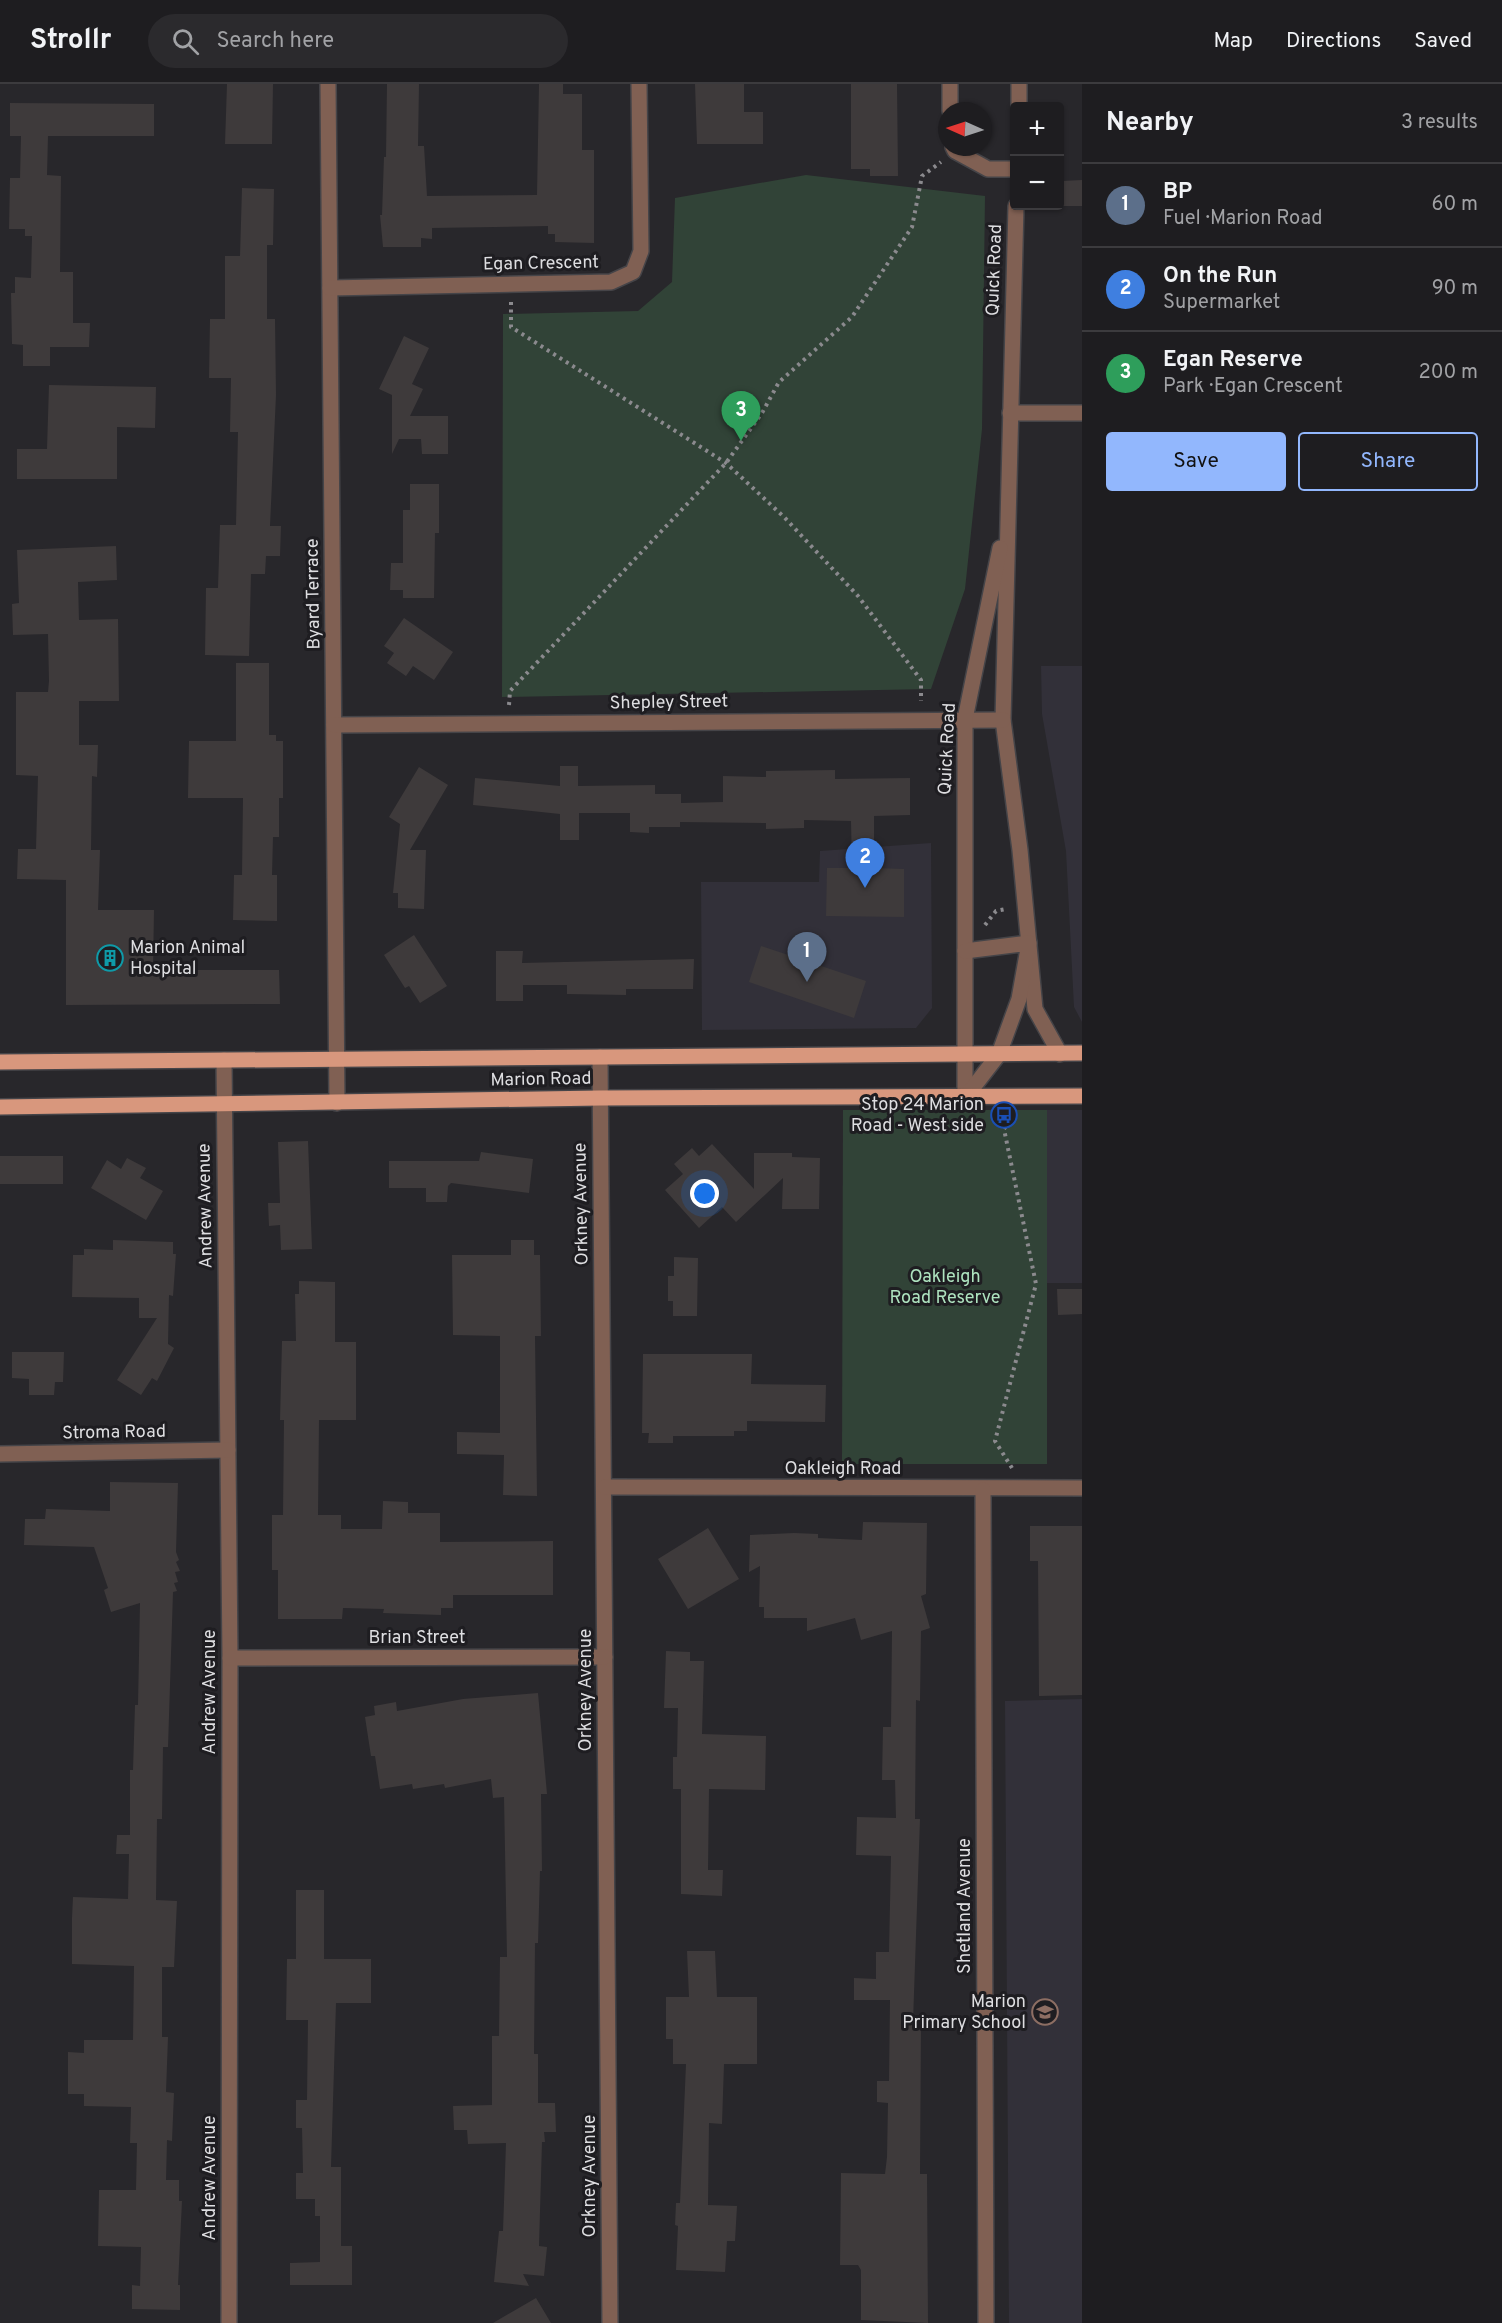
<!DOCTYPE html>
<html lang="en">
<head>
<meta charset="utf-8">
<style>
  body { margin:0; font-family:Overpass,sans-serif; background:#2b2a2d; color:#f1f3f6 }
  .controls { position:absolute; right:18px; top:18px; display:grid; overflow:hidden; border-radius:6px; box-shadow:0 2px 4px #0004 }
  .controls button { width:54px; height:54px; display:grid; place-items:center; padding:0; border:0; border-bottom:2px solid #3c3b3e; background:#1e1d20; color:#f1f3f6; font:30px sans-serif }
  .compass { position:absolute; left:938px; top:18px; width:54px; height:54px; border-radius:50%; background:#1e1d20; box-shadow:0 2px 4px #0004; rotate:273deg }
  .you { position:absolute; left:705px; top:1110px; width:21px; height:21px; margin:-15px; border:4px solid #fff; border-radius:50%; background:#1a73e8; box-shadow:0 0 0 9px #1a73e833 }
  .badge { display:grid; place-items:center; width:39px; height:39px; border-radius:50%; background:#92b7fd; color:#fff; font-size:20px; font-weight:700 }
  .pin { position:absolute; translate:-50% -50px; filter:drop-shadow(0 2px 3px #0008) }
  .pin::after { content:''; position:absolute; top:32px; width:21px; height:18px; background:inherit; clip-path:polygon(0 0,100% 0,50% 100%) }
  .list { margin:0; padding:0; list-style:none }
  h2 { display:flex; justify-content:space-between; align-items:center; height:78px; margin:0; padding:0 24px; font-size:26px }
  h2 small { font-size:20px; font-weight:400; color:#a1a2a5 }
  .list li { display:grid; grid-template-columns:39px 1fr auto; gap:18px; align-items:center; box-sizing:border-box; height:84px; padding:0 24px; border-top:2px solid #3c3b3e }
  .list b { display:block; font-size:22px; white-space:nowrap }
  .list p { margin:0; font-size:20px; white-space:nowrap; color:#a1a2a5 }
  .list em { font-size:20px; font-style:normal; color:#a1a2a5 }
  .actions { display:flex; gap:12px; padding:18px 24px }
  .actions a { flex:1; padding:14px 0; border:2px solid #92b7fd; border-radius:6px; text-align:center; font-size:21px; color:#92b7fd }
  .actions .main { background:#92b7fd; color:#111 }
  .icon { flex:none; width:33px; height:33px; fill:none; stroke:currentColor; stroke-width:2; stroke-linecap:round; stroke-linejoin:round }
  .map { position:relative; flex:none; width:1082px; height:2239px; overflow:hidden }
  header { display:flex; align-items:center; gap:36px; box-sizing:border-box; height:84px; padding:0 30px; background:#1e1d20; border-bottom:2px solid #3c3b3e }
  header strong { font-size:28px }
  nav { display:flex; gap:33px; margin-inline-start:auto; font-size:21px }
  .search { width:420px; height:54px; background:#2b2a2d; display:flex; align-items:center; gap:15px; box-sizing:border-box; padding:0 21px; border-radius:33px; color:#a1a2a5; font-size:22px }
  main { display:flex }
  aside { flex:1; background:#1e1d20 }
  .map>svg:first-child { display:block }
  .built { fill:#323039 }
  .green { fill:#314337 }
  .building { fill:#3e3a3b }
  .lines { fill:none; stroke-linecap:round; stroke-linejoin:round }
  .minor-casing { stroke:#454448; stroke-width:18 }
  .major-casing { stroke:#454448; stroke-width:18 }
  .path { stroke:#8b8a8e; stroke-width:4; stroke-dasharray:3 4.5; stroke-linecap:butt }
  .minor { stroke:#806053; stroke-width:15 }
  .major { stroke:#d8977d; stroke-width:15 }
  .labels { text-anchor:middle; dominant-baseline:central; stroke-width:6; stroke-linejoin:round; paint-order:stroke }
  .street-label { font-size:18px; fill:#dedee1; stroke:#1e1d21 }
  .poi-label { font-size:18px; fill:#dedee1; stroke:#1e1d21; text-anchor:end }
  .park-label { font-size:18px; fill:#aee3bf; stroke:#1e1d21 }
</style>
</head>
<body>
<header>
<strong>Strollr</strong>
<div class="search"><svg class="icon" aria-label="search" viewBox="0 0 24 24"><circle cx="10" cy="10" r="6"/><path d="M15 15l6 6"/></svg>Search here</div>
<nav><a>Map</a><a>Directions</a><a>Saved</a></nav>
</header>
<main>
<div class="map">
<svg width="1082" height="2239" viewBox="0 0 1082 2239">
  <rect width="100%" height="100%" fill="#28272b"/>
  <g class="built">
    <path d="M 1041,582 L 1082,582 L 1082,938 L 1074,923 L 1066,767 L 1042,630 Z"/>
    <path d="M 931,759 L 932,924 L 916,944 L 702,946 L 701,798 L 819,798 L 820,767 Z"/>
    <rect x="1047" y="1026" width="35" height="173"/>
    <path d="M 1082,1615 L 1082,2239 L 1009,2239 L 1005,1617 Z"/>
  </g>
  <g class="green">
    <path d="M 806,91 L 985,112 L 982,345 L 965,505 L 931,605 L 502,613 L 503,230 L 638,227 L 672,198 L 675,114 Z"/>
    <path d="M 843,1026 L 1047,1026 L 1047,1380 L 842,1380 Z"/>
  </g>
  <g class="building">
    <path d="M 227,0 L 273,0 L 272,60 L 225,60 Z"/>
    <path d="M 387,0 L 419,0 L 418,62 L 424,62 L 427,112 L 537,111 L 539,0 L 563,0 L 563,10 L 582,10 L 582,66 L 594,66 L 594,159 L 555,158 L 555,150 L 548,150 L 548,142 L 432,144 L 432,155 L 421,154 L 421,163 L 383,163 L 380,131 L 382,131 L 384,73 L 386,73 Z"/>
    <path d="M 695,0 L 744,0 L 744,28 L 763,28 L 763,60 L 697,60 Z"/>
    <path d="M 851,0 L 897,0 L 898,92 L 870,92 L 870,85 L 851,85 Z"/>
    <path d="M 10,19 L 154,20 L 154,52 L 48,52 L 47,91 L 61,92 L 60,188 L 73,188 L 73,239 L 90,239 L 89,263 L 50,263 L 50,282 L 23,282 L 23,261 L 12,260 L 11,209 L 15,209 L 15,193 L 31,194 L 32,152 L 25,152 L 25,145 L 9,145 L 10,94 L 20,94 L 21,52 L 10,52 Z"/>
    <path d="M 1082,96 L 1082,122 L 1062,122 L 1062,97 Z"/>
    <path d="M 242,104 L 274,105 L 273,161 L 267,161 L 267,235 L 275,235 L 276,311 L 270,442 L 281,442 L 280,472 L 266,472 L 265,490 L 251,490 L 249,572 L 205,571 L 206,504 L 218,504 L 220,441 L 236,441 L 238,348 L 230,348 L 231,294 L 209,294 L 210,235 L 225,235 L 225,172 L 240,172 Z"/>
    <path d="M 404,252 L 429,264 L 412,300 L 423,305 L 410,332 L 448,332 L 448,370 L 422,370 L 421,355 L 399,355 L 392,370 L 392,311 L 379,305 Z"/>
    <path d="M 49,301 L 156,303 L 155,344 L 117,343 L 117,395 L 17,395 L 17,365 L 47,365 Z"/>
    <path d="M 410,400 L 439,400 L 439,449 L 435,449 L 434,514 L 403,514 L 403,506 L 390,506 L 391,479 L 403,479 L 403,426 L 410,426 Z"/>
    <path d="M 116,462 L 117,496 L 78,498 L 79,536 L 118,535 L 119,617 L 79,617 L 79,661 L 98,661 L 97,693 L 92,692 L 91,766 L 100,766 L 98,826 L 154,826 L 153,886 L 279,886 L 280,920 L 66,921 L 66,796 L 17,795 L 18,765 L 36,765 L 38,692 L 16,691 L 16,608 L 48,608 L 49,597 L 48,550 L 13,551 L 12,520 L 19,519 L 17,466 Z"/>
    <path d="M 404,534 L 453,568 L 434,596 L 413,582 L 406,592 L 387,579 L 394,569 L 384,562 Z"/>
    <path d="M 236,579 L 269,579 L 269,651 L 276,651 L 276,657 L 283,657 L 283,714 L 279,714 L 279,753 L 273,753 L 272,791 L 277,791 L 277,837 L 233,836 L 234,791 L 242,791 L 243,714 L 188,714 L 189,657 L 236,657 Z"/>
    <path d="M 560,682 L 578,682 L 578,702 L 655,701 L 655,710 L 681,710 L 681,719 L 723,718 L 723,692 L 766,693 L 766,687 L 835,686 L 835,695 L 910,694 L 910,731 L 874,732 L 874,784 L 904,785 L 904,833 L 826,832 L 827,784 L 852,784 L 851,737 L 804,736 L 804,744 L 766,745 L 766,739 L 680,738 L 680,743 L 649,743 L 649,749 L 630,748 L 630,729 L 579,729 L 579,756 L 560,756 L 560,730 L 473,721 L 475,694 L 560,702 Z"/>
    <path d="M 419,683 L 448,701 L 410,766 L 426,766 L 424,825 L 398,824 L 398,809 L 393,809 L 400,740 L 389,733 Z"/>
    <path d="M 414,851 L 447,902 L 420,919 L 409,902 L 405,904 L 384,871 Z"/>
    <path d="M 761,862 L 866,897 L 854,934 L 749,898 Z"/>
    <path d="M 496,867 L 523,867 L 522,879 L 694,875 L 693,905 L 626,905 L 626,911 L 567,910 L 567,901 L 523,901 L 523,917 L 496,917 Z"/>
    <path d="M 308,1057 L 312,1165 L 281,1166 L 280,1141 L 269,1142 L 268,1119 L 280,1119 L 278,1058 Z"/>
    <path d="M 712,1060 L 754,1105 L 754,1069 L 792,1069 L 792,1073 L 820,1074 L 819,1125 L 782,1125 L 783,1094 L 736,1138 L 722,1123 L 699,1144 L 665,1106 L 683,1090 L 674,1080 L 692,1064 L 699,1072 Z"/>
    <path d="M 481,1068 L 533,1075 L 529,1109 L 451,1099 L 448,1102 L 447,1118 L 426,1118 L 426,1104 L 389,1104 L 389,1077 L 479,1077 Z"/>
    <rect x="0" y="1072" width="63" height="28"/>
    <path d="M 127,1074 L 146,1084 L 140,1094 L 163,1107 L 146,1136 L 91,1104 L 107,1076 L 121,1085 Z"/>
    <path d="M 113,1156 L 173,1158 L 173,1170 L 176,1170 L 173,1212 L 169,1211 L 168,1260 L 174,1264 L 157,1297 L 152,1294 L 141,1311 L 117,1296 L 157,1234 L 139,1234 L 139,1214 L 72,1213 L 73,1171 L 84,1171 L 84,1165 L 113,1166 Z"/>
    <path d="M 511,1156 L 534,1156 L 534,1171 L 540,1171 L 541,1252 L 535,1252 L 537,1412 L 503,1411 L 504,1371 L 457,1370 L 457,1348 L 500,1349 L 500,1252 L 453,1251 L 452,1171 L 511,1171 Z"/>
    <path d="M 674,1173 L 698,1174 L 697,1232 L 673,1232 L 673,1217 L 668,1217 L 668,1192 L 674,1192 Z"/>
    <path d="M 299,1197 L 335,1198 L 335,1258 L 356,1258 L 356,1336 L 319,1336 L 318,1431 L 341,1431 L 341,1445 L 382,1445 L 383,1417 L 408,1418 L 408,1429 L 440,1429 L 440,1458 L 553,1457 L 553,1511 L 453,1511 L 453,1524 L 441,1524 L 441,1531 L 383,1529 L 384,1525 L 343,1524 L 342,1535 L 278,1535 L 278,1486 L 272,1486 L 272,1431 L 283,1431 L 284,1336 L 280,1336 L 282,1257 L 296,1257 L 295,1210 L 299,1210 Z"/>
    <path d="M 1057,1205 L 1082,1205 L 1082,1230 L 1058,1231 Z"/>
    <path d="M 12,1268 L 64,1268 L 63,1298 L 55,1298 L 54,1311 L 29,1311 L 29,1295 L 12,1294 Z"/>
    <path d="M 643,1270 L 752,1270 L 751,1300 L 826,1301 L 825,1338 L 747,1337 L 747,1347 L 734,1347 L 734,1352 L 673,1352 L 673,1359 L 648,1359 L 649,1349 L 642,1349 Z"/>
    <path d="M 110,1398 L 178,1399 L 176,1468 L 179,1476 L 176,1478 L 180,1487 L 175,1488 L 178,1498 L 174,1499 L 177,1507 L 173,1508 L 168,1663 L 163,1663 L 162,1735 L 157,1735 L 156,1816 L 177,1817 L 174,1883 L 162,1883 L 162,1953 L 168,1953 L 166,2008 L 174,2009 L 172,2057 L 167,2056 L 166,2096 L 179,2096 L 179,2117 L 182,2117 L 178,2201 L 180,2201 L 180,2226 L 132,2225 L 132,2201 L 140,2202 L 141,2163 L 98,2162 L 99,2106 L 136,2106 L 137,2059 L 130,2059 L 131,2023 L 84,2022 L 84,2010 L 68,2010 L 68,1968 L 84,1969 L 84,1956 L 133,1956 L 134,1882 L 72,1880 L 72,1834 L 73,1813 L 128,1815 L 129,1770 L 116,1770 L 117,1751 L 130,1751 L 130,1686 L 133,1686 L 135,1621 L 138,1621 L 140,1519 L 111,1528 L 104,1506 L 108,1504 L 94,1463 L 24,1461 L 25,1435 L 45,1435 L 46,1425 L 110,1427 Z"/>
    <path d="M 863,1438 L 927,1439 L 926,1510 L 921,1512 L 930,1544 L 921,1547 L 920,1617 L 916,1616 L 915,1735 L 920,1735 L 913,1938 L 921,1938 L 920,2090 L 927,2090 L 928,2239 L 861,2236 L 861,2186 L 858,2181 L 840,2181 L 841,2089 L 885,2090 L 887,2073 L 888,2019 L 877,2018 L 877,1997 L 889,1997 L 890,1916 L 854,1916 L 854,1894 L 876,1895 L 876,1868 L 889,1868 L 891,1772 L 856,1771 L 857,1733 L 896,1734 L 895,1696 L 882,1696 L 883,1643 L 891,1643 L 892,1547 L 861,1556 L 855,1534 L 807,1547 L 807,1534 L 764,1534 L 764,1523 L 759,1523 L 760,1482 L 749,1488 L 750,1451 L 794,1449 L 818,1450 L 818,1454 L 862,1456 Z"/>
    <path d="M 1030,1442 L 1082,1442 L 1082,1611 L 1039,1612 L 1038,1477 L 1030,1477 Z"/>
    <path d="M 708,1444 L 739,1495 L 688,1525 L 658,1475 Z"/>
    <path d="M 666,1567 L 690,1568 L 690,1577 L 704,1577 L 702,1650 L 766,1652 L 765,1706 L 709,1705 L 708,1786 L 723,1786 L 722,1812 L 681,1810 L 681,1705 L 673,1705 L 673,1673 L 677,1673 L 678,1624 L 664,1624 Z"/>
    <path d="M 538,1609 L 547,1710 L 541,1710 L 542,1787 L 540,1787 L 538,1859 L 535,1859 L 534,1970 L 538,1970 L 538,2019 L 555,2019 L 556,2048 L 544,2048 L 545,2058 L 542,2058 L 539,2162 L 547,2163 L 544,2192 L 523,2190 L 529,2202 L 494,2198 L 499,2147 L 503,2147 L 506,2059 L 468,2060 L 467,2046 L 454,2046 L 453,2022 L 492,2021 L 492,1952 L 499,1952 L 500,1873 L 507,1873 L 504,1713 L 493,1714 L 491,1695 L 445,1704 L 444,1700 L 413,1705 L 412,1700 L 380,1705 L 375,1672 L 371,1672 L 365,1633 L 375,1631 L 374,1622 L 396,1618 L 397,1627 L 463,1615 Z"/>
    <path d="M 296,1806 L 324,1806 L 324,1875 L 371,1875 L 371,1919 L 336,1919 L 331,2083 L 341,2083 L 341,2162 L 352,2162 L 352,2201 L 290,2201 L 290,2179 L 320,2178 L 320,2132 L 315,2132 L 315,2115 L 296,2115 L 296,2089 L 303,2089 L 302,2044 L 296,2044 L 296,2016 L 307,2016 L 308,1936 L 286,1936 L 287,1875 L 296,1875 Z"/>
    <path d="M 687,1867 L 715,1867 L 717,1913 L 757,1913 L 757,1980 L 724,1980 L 722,2040 L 709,2039 L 708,2121 L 737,2122 L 735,2157 L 727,2157 L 725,2188 L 676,2186 L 678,2142 L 675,2141 L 676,2119 L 680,2119 L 686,1980 L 673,1980 L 673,1955 L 666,1955 L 666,1913 L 689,1913 Z"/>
    <path d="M 536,2214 L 551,2239 L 493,2239 Z"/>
  </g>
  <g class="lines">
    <g class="minor-casing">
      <g id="minor">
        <path d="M 328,0 L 337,1019"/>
        <path d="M 950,0 L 950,27"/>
        <path d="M 1019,22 L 1019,0"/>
        <path d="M 953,63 L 955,67 L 988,85 L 1014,85"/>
        <path d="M 1016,122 L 1003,636 L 1020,766 L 1035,925 L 1060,970"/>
        <path d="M 330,204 L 611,198 L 633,188 L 641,167 L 639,0"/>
        <path d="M 1010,329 L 1082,329"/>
        <path d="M 334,641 L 1003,636"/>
        <path d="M 600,973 L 610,2239"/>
        <path d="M 224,976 L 230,1574 L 229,2239"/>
        <path d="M 965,1014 L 965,635 L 1000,464"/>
        <path d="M 965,1014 L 999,970 L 1019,915 L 1029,859 L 965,867"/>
        <path d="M 0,1370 L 228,1366"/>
        <path d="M 605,1403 L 1082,1404"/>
        <path d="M 983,1406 L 986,2239"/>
        <path d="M 230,1574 L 605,1573"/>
      </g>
    </g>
    <g class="major-casing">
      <g id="major">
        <path d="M 0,978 L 1082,969"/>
        <path d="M 0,1023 L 600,1014 L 1082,1012"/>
      </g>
    </g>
    <g class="path">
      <path d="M 511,218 L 511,243 L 726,379 L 784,433 L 858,512 L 921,596 L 921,617"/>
      <path d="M 509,621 L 510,607 L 726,379 L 762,329 L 779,298 L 852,233 L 912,143 L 922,92 L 941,78"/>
      <path d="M 985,841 L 996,827 L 1006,825"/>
      <path d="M 1012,1384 L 995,1357 L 1036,1200 L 1004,1045 L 1013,1032"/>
    </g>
    <use href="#minor" class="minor"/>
    <use href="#major" class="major"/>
  </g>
  <defs>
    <g id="building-ring" transform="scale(1.35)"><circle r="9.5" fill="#1e1d21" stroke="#0f9aa8" stroke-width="1.5"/><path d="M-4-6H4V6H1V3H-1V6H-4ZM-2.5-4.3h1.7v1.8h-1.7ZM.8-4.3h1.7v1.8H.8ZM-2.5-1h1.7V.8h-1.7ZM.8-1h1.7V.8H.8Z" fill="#0f9aa8"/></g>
    <g id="bus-ring" transform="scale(1.35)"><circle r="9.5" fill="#1e1d21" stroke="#1a4fb4" stroke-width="1.5"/><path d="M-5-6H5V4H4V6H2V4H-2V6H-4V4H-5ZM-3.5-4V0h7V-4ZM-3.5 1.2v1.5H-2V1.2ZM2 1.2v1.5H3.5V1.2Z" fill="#1a4fb4"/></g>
    <g id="school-ring" transform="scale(1.35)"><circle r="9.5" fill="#1e1d21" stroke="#8d6e63" stroke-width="1.5"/><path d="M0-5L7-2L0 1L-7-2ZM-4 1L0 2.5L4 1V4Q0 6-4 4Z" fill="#8d6e63"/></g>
  </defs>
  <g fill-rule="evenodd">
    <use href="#building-ring" x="110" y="874"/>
    <use href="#bus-ring" x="1004" y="1031"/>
    <use href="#school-ring" x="1045" y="1928"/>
  </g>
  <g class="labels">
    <g class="street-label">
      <text transform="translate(541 180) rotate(-1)">Egan Crescent</text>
      <text transform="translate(995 186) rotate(-88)">Quick Road</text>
      <text transform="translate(314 510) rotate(-91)">Byard Terrace</text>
      <text transform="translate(669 619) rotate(-1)">Shepley Street</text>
      <text transform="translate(948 665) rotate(-87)">Quick Road</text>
      <text transform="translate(541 996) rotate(-1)">Marion Road</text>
      <text transform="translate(582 1120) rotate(-91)">Orkney Avenue</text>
      <text transform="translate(206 1122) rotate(-91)">Andrew Avenue</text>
      <text transform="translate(114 1349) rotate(-1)">Stroma Road</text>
      <text x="843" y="1385">Oakleigh Road</text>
      <text x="417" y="1554">Brian Street</text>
      <text transform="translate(586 1606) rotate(-90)">Orkney Avenue</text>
      <text transform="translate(210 1608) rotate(-90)">Andrew Avenue</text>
      <text transform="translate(965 1822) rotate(-90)">Shetland Avenue</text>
      <text transform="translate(590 2092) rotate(-90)">Orkney Avenue</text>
      <text transform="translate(210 2094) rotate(-90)">Andrew Avenue</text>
    </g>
    <g class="poi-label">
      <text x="130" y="864" text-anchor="start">Marion Animal<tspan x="130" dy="21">Hospital</tspan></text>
      <text x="984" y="1021">Stop 24 Marion<tspan x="984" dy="21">Road - West side</tspan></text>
      <text x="1026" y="1918">Marion<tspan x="1026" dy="21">Primary School</tspan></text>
    </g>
    <g class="park-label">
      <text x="945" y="1193">Oakleigh<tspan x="945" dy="21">Road Reserve</tspan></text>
    </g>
  </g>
</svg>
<div class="controls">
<button>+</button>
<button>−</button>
</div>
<svg class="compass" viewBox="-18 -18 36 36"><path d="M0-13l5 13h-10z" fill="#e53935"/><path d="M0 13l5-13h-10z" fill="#a1a2a5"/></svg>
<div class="you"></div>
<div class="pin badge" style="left:807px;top:898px;background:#5c6f8a">1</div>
<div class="pin badge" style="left:865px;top:804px;background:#3f7fe0">2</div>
<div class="pin badge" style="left:741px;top:357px;background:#2e9e5b">3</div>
</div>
<aside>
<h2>Nearby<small>3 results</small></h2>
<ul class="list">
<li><span class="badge" style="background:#5c6f8a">1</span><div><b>BP</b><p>Fuel · Marion Road</p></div><em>60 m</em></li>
<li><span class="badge" style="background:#3f7fe0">2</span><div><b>On the Run</b><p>Supermarket</p></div><em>90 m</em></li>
<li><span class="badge" style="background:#2e9e5b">3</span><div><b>Egan Reserve</b><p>Park · Egan Crescent</p></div><em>200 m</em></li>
</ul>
<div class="actions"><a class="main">Save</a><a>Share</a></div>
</aside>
</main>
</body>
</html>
